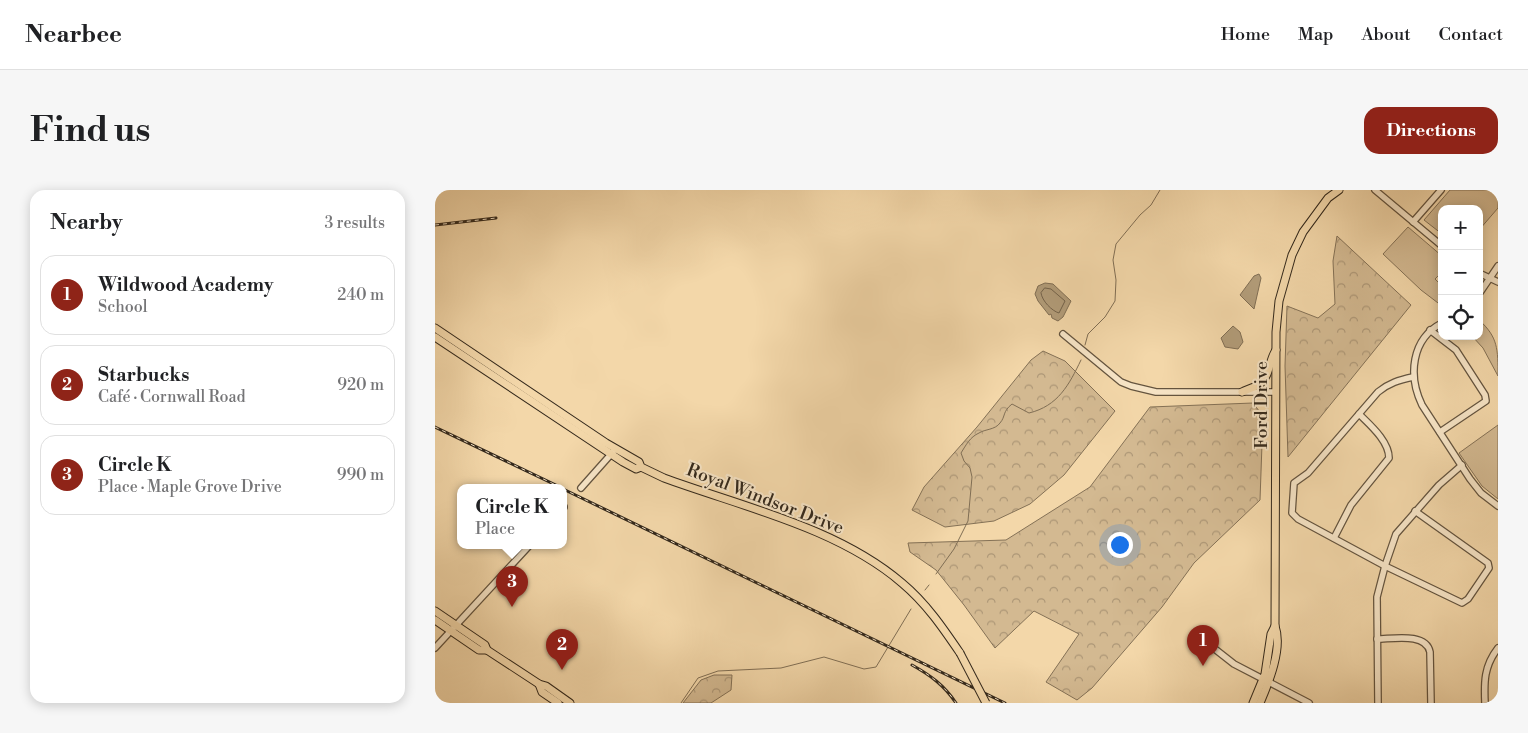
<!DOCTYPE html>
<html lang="en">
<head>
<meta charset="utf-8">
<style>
  body { margin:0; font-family:"Libre Bodoni",serif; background:#f6f6f6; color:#202124 }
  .controls { position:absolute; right:15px; top:15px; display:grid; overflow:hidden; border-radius:10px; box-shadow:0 2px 12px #0003 }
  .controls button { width:45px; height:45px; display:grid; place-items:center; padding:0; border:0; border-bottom:1px solid #e0e0e0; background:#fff; color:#202124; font:25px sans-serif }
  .you { position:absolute; left:684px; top:354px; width:18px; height:18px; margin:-12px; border:4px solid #fff; border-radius:50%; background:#1a73e8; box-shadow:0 0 0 8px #1a73e833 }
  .badge { display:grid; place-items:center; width:32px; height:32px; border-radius:50%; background:#8f2418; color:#fff; font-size:16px; font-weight:700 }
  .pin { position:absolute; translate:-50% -41px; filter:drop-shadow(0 1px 2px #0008) }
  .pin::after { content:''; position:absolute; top:26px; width:18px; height:15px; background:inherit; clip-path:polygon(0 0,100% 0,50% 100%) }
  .popup { position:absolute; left:22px; top:294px; width:110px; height:65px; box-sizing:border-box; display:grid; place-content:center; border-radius:10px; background:#fff; filter:drop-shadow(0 1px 4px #0005); font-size:16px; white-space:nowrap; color:#757577 }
  .popup b { font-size:19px; color:#202124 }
  .popup::after { content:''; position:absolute; left:50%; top:100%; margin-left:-10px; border:10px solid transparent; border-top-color:#fff }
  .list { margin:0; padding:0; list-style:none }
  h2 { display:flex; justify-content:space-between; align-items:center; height:65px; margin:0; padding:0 20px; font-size:21px }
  h2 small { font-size:16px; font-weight:400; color:#757577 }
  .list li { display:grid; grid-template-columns:32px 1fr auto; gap:15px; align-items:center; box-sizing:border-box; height:80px; margin:0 10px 10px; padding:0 10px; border:1px solid #e0e0e0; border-radius:15px }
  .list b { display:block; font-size:19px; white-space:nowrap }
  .list p { margin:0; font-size:16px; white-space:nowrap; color:#757577 }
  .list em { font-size:16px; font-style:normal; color:#757577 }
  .icon { flex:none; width:28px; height:28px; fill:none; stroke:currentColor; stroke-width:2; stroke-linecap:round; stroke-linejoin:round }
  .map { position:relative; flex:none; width:1063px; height:513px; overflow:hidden; border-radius:15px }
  header { display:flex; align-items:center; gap:30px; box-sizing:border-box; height:70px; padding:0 25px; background:#fff; border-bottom:1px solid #e0e0e0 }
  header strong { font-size:24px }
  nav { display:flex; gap:28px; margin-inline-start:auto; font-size:18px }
  .intro { display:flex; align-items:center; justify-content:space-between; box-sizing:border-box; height:120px; padding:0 30px }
  h1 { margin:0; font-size:35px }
  .button { padding:12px 22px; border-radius:15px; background:#8f2418; color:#fff; font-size:18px; font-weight:700 }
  main { display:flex; gap:30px; padding:0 30px }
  aside { flex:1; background:#fff; border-radius:15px; box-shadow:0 2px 12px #0003 }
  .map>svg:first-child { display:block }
  .green { fill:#d3b991; stroke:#847156 }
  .forest { fill:url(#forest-crowns); stroke:#847156 }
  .water { fill:#b29c79; stroke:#806e54 }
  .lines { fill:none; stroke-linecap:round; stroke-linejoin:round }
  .shore { stroke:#73624a; stroke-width:1 }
  .stream { stroke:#806e54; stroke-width:1 }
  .minor-casing { stroke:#64543f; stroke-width:8 }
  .major-casing { stroke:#34291c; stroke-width:9 }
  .minor { stroke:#f7e5c7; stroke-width:5.5 }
  .major { stroke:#f3d7a9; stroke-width:7 }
  .rail-casing { stroke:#34291c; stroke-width:3 }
  .rail { stroke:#f7e5c7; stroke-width:1; stroke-dasharray:4; stroke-linecap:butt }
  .major-bridge-casing { stroke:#34291c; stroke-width:9; stroke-linecap:butt }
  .major-bridge { stroke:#f3d7a9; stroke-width:7 }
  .labels { text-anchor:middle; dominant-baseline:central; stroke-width:4; stroke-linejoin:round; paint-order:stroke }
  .street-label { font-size:18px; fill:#34291c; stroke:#f7e5c7 }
</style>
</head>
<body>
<header>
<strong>Nearbee</strong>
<nav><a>Home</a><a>Map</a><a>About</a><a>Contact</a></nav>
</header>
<div class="intro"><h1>Find us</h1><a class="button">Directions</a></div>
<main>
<aside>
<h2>Nearby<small>3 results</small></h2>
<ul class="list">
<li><span class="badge">1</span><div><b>Wildwood Academy</b><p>School</p></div><em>240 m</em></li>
<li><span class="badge">2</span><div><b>Starbucks</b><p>Café · Cornwall Road</p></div><em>920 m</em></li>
<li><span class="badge">3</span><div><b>Circle K</b><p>Place · Maple Grove Drive</p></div><em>990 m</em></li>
</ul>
</aside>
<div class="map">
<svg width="1063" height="513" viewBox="0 0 1063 513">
  <defs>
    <pattern id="forest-crowns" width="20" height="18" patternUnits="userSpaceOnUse" patternTransform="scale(1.25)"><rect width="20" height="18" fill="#d3b991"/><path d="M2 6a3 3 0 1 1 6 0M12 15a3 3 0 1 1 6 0" fill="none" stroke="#ac9676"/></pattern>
  </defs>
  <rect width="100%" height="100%" fill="#f3d7a9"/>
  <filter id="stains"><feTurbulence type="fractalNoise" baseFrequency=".004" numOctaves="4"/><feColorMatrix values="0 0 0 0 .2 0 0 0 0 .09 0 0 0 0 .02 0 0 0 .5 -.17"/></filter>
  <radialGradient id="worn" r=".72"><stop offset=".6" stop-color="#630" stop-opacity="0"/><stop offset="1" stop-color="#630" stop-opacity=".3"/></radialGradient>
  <g class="green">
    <path d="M 1015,0 L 1063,0 L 1063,18 L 1044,40 L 1044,19 L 1007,19 L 1007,44 L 989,30 Z"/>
    <path d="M 973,37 L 1007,66 L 1007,82 L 1000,89 L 1007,96 L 1007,116 L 986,100 L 948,64 Z"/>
    <path d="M 1044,130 C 1063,147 1063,159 1063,186 L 1048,158 L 1037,146 L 1044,146 Z"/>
    <path d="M 1063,235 L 1063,309 L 1047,296 L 1024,263 Z"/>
  </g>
  <g class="forest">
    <path d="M 902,46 L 976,115 L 853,267 L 850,176 L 852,116 L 883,128 L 900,114 L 898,71 Z"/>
    <path d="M 608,161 L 630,171 L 680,221 L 629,285 L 595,314 L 559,331 L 510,337 L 477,320 L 489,297 L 542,237 L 596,170 Z"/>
    <path d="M 818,213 L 828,226 L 825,310 L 759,373 L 727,417 L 657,498 L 642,510 L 611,492 L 644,444 L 599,421 L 560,458 L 529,415 L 501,380 L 475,362 L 473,353 L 571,350 L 655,297 L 715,217 Z"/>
    <path d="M 279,485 L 297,485 L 296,500 L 276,513 L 248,513 L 266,490 Z"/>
  </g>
  <g class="water">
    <path d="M 824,84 L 826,88 L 819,119 L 805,105 L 819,86 Z"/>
    <path d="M 610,93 L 618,94 L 636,111 L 628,127 L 623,131 L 617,128 L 616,124 L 614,125 L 603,111 L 600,104 L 603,96 Z"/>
    <path d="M 798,136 L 805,142 L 808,152 L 803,159 L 790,157 L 786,148 Z"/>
  </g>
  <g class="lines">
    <path class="shore" d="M 610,98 L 616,99 L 630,111 L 624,123 C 617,121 607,111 606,103 Z"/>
    <g class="stream">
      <path d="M 650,155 L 653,144 L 670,127 L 680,111 L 681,90 L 678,70 L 681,54 L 705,25 L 716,15 L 725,0"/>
      <path d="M 501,384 L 519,359 L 533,331 L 537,287 L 535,278 L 529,271 L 526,263 C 531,255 535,247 544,243 C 550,239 560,240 565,233 C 571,226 567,222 577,214 L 594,223 C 623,216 634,195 646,170"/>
      <path d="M 490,400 L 494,395"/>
      <path d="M 246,513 L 263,488 L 283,481 L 346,478 L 389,467 L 429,479 L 441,477 L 476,419"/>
    </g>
    <g class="minor-casing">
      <g id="minor">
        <path d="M 940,0 L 1007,56"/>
        <path d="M 978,32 L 1006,0"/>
        <path d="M 1044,83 L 1063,92"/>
        <path d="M 1044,104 L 1063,76"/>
        <path d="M 1007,133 C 976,149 973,186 987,215 L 1035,289 L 1046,303 L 1063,316"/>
        <path d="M 995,140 L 1021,160 L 1050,205 L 1051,211 L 1005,242"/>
        <path d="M 628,144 L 686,192 L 696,196 L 721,202 L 841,202"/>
        <path d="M 978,187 C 964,190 954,193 943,202 L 873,283 L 859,293 L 857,323 L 863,329 L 950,376 L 1027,413 L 1033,409 L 1054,378 L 1053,373 L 980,321"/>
        <path d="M 146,298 L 178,262"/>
        <path d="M 128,317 L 129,317"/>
        <path d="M 899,348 L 916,315 L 954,268 C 954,251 935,235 924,224"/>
        <path d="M 762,445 L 799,474 L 874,513"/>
        <path d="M 942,449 C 957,449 991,442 995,462 L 996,513"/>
        <path d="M 0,458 L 94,356"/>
        <path d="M 943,513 L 942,407 L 950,376 L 961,344 L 1004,295 L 1027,275"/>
        <path d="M 1050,513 C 1049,492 1049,476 1063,458"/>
      </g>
    </g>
    <g class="major-casing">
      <g id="major">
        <path d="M 0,138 L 171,253 L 204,272 L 206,277 L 229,288 C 308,317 403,338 467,393 C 491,413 508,438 525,463"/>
        <path d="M 0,147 L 188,272 L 201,279 L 206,277"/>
        <path d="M 807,202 C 813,199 821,197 826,193 C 835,185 834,170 841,160"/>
        <path d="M 0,421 L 50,455 L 52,460 L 104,494 L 111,496 L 135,513"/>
        <path d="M 0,430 L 44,460 L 52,460"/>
        <path d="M 104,494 L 107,502 L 123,513"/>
        <path d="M 818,513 L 830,484 L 836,444 L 840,436"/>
        <path d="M 825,513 C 834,492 848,458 840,436 L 841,142 L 844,111 L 857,65 L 868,42 L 893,8 L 904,0"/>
      </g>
    </g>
    <use href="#minor" class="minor"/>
    <use href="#major" class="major"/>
    <g class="rail-casing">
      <g id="rail">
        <path d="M 0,35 L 61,28"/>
        <path d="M 0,237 L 127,298"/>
        <path d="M 128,299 L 570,513"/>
        <path d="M 477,475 C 495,485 509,495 521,513"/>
      </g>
    </g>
    <use href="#rail" class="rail"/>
    <g class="major-bridge-casing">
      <path id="major-bridge" d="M 525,463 L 551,513"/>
    </g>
    <use href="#major-bridge" class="major-bridge"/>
  </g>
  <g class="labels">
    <g class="street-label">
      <text transform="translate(826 215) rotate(-90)">Ford Drive</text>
      <text transform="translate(330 309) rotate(21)">Royal Windsor Drive</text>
    </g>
  </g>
  <rect width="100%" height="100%" filter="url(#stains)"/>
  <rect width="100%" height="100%" fill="url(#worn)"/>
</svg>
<div class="controls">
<button>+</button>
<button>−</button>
<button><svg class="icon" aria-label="locate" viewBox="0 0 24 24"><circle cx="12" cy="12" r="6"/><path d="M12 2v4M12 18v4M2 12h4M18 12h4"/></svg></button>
</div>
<div class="you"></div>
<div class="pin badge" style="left:768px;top:476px">1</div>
<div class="pin badge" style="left:127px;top:480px">2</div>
<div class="pin badge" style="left:77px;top:417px">3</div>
<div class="popup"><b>Circle K</b>Place</div>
</div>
</main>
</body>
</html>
